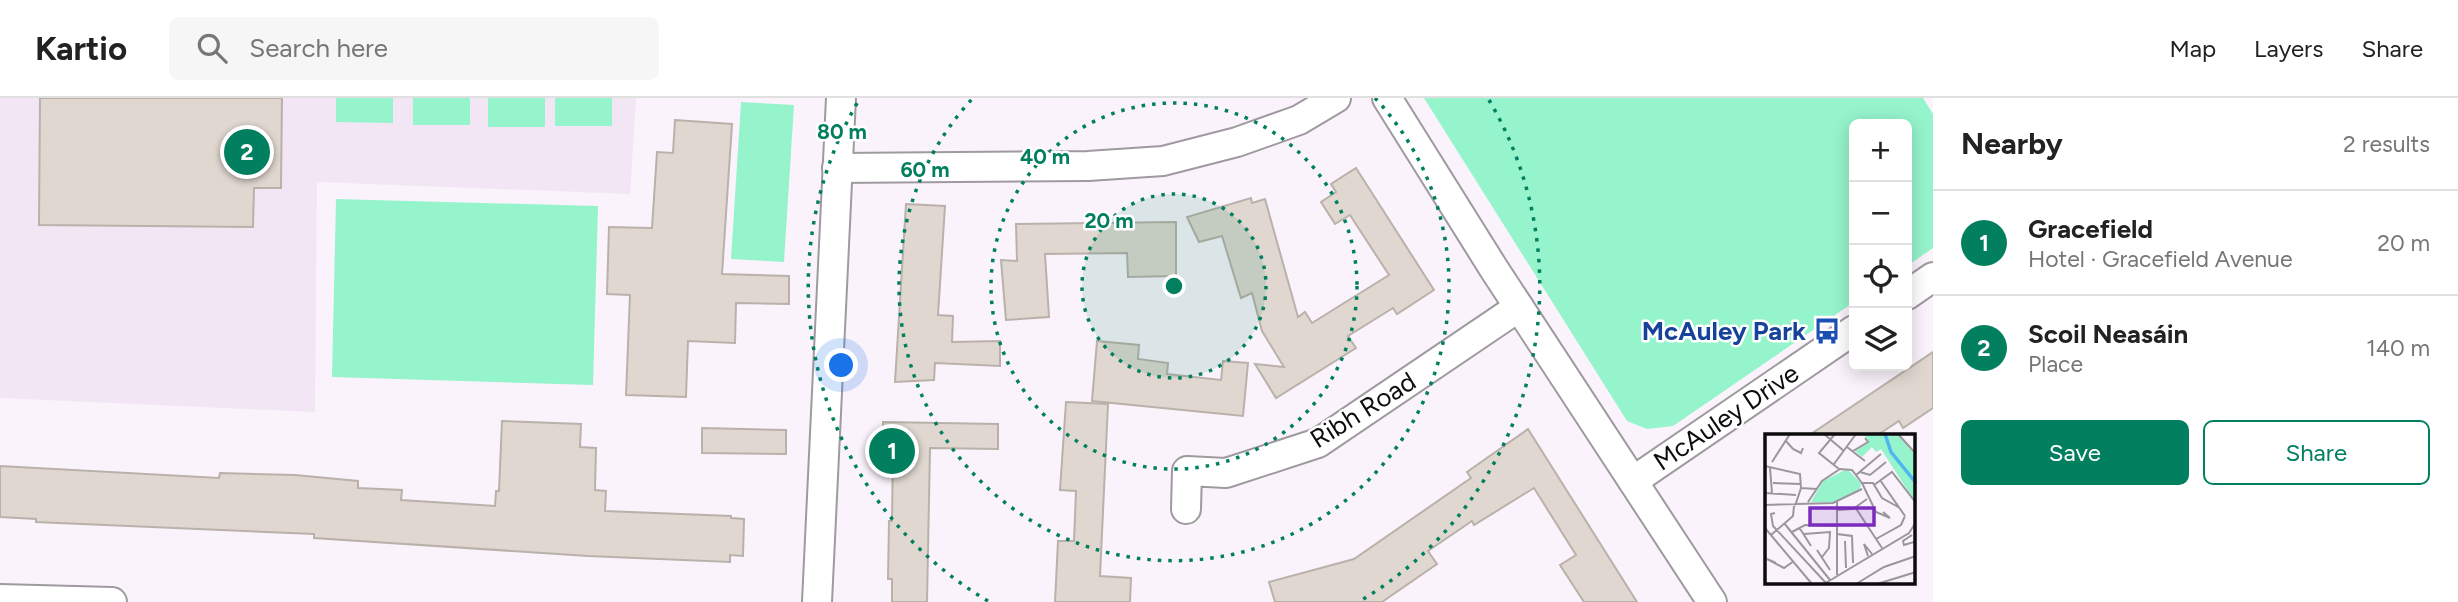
<!DOCTYPE html>
<html lang="en">
<head>
<meta charset="utf-8">
<style>
  body { margin:0; font-family:Figtree,sans-serif; background:#f6f6f6; color:#222 }
  .controls { position:absolute; right:21px; top:21px; display:grid; overflow:hidden; border-radius:10px; box-shadow:0 4px 18px #0003 }
  .controls button { width:63px; height:63px; display:grid; place-items:center; padding:0; border:0; border-bottom:2px solid #e0e0e0; background:#fff; color:#222; font:35px sans-serif }
  .you { position:absolute; left:842px; top:268px; width:24px; height:24px; margin:-18px; border:5px solid #fff; border-radius:50%; background:#1a73e8; box-shadow:0 0 0 10px #1a73e833 }
  .badge { display:grid; place-items:center; width:46px; height:46px; border-radius:50%; background:#027f5e; color:#fff; font-size:23px; font-weight:700 }
  .pin { position:absolute; translate:-50% -50%; border:4px solid #fff; box-shadow:0 2px 7px #0006 }
  .list { margin:0; padding:0; list-style:none }
  h2 { display:flex; justify-content:space-between; align-items:center; height:91px; margin:0; padding:0 28px; font-size:30px }
  h2 small { font-size:23px; font-weight:400; color:#767676 }
  .list li { display:grid; grid-template-columns:46px 1fr auto; gap:21px; align-items:center; box-sizing:border-box; height:105px; padding:0 28px; border-top:2px solid #e0e0e0 }
  .list b { display:block; font-size:26px; white-space:nowrap }
  .list p { margin:0; font-size:23px; white-space:nowrap; color:#767676 }
  .list em { font-size:23px; font-style:normal; color:#767676 }
  .actions { display:flex; gap:14px; padding:21px 28px }
  .actions a { flex:1; padding:16px 0; border:2px solid #027f5e; border-radius:10px; text-align:center; font-size:24px; color:#027f5e }
  .actions .main { background:#027f5e; color:#fff }
  .icon { flex:none; width:38px; height:38px; fill:none; stroke:currentColor; stroke-width:2; stroke-linecap:round; stroke-linejoin:round }
  .map { position:relative; flex:none; width:1933px; height:504px; overflow:hidden }
  header { display:flex; align-items:center; gap:42px; box-sizing:border-box; height:98px; padding:0 35px; background:#fff; border-bottom:2px solid #e0e0e0 }
  header strong { font-size:33px }
  nav { display:flex; gap:38px; margin-inline-start:auto; font-size:24px }
  .search { width:490px; height:63px; background:#f6f6f6; display:flex; align-items:center; gap:18px; box-sizing:border-box; padding:0 24px; border-radius:10px; color:#767676; font-size:26px }
  main { display:flex }
  aside { flex:1; background:#fff }
  .map>svg:first-child { display:block }
  .built { fill:#f2e6f5 }
  .green { fill:#95f4cb }
  .building { fill:#e0d7d0; stroke:#b9b1aa; stroke-width:2 }
  .lines { fill:none; stroke-linecap:round; stroke-linejoin:round }
  .street-casing { stroke:#9f99a0; stroke-width:32 }
  .street { stroke:#fff; stroke-width:28 }
  .ring { fill:none; stroke:#027f5e; stroke-width:3.5; stroke-dasharray:3.5 7 }
  .labels { text-anchor:middle; dominant-baseline:central; stroke-width:5; stroke-linejoin:round; paint-order:stroke }
  .transit-label { font-size:26px; font-weight:bold; fill:#164399; stroke:#fff; text-anchor:end }
  .street-label { font-size:26px; fill:#0d0b0e; stroke:#fff }
  .inset-river { fill:none; stroke:#4fb7f0; stroke-width:3.5 }
  .inset-road { fill:none; stroke:#9b969c; stroke-width:2 }
  .view { fill:#7b2cbf; fill-opacity:0.15; stroke:#7b2cbf; stroke-width:3.5 }
  .inset-edge { fill:none; stroke:#0d0b0e; stroke-width:3.5 }
  .centre { fill:#027f5e; stroke:#fff; stroke-width:3.5 }
  .ring-label { font-size:21px; text-anchor:middle; font-weight:bold; fill:#027f5e; stroke:#fff; stroke-width:5; stroke-linejoin:round; paint-order:stroke }
</style>
</head>
<body>
<header>
<strong>Kartio</strong>
<div class="search"><svg class="icon" aria-label="search" viewBox="0 0 24 24"><circle cx="10" cy="10" r="6"/><path d="M15 15l6 6"/></svg>Search here</div>
<nav><a>Map</a><a>Layers</a><a>Share</a></nav>
</header>
<main>
<div class="map">
<svg width="1933" height="504" viewBox="0 0 1933 504">
  <rect width="100%" height="100%" fill="#faf3fb"/>
  <path class="built" d="M 0,0 L 636,0 L 630,96 L 317,84 L 315,314 L 0,300 Z"/>
  <g class="green">
    <path d="M 336,0 L 393,0 L 393,25 L 336,24 Z"/>
    <rect x="413" y="0" width="57" height="27"/>
    <rect x="488" y="0" width="57" height="29"/>
    <rect x="555" y="0" width="57" height="28"/>
    <path d="M 1424,0 L 1923,0 L 1933,16 L 1933,150 L 1907,168 L 1907,26 L 1854,26 L 1854,204 L 1673,328 L 1647,331 L 1627,323 Z"/>
    <path d="M 741,4 L 794,7 L 784,164 L 731,161 Z"/>
    <path d="M 336,101 L 598,108 L 593,287 L 332,279 Z"/>
  </g>
  <g class="building">
    <path d="M 40,0 L 282,0 L 281,90 L 254,90 L 253,129 L 39,127 Z"/>
    <path d="M 675,22 L 732,26 L 722,176 L 789,178 L 789,206 L 736,205 L 735,245 L 688,243 L 686,299 L 626,297 L 630,197 L 607,196 L 609,129 L 652,130 L 657,54 L 673,55 Z"/>
    <path d="M 1356,70 L 1434,192 L 1397,216 L 1393,210 L 1348,238 L 1356,250 L 1276,300 L 1255,266 L 1284,269 L 1262,233 L 1252,195 L 1241,200 L 1222,138 L 1199,144 L 1187,119 L 1251,100 L 1252,105 L 1265,101 L 1298,219 L 1305,214 L 1312,225 L 1389,177 L 1350,117 L 1335,126 L 1321,104 L 1336,94 L 1331,86 Z"/>
    <path d="M 906,106 L 945,108 L 938,217 L 953,218 L 952,244 L 1000,243 L 1000,268 L 935,265 L 934,282 L 895,284 Z"/>
    <path d="M 1176,124 L 1176,178 L 1128,179 L 1127,155 L 1045,156 L 1049,219 L 1006,222 L 1001,162 L 1017,163 L 1016,126 Z"/>
    <path d="M 1097,243 L 1139,247 L 1138,261 L 1168,265 L 1167,276 L 1221,282 L 1223,263 L 1248,265 L 1243,318 L 1092,303 Z"/>
    <path d="M 1933,254 L 1933,310 L 1903,330 L 1899,323 L 1876,338 L 1808,338 Z"/>
    <path d="M 1066,304 L 1108,306 L 1100,478 L 1131,480 L 1130,504 L 1055,504 L 1058,443 L 1074,443 L 1076,393 L 1060,392 Z"/>
    <path d="M 502,323 L 581,326 L 580,349 L 596,350 L 595,392 L 606,393 L 605,413 L 731,418 L 731,420 L 744,421 L 743,458 L 730,457 L 730,464 L 588,458 L 314,440 L 314,436 L 36,424 L 36,421 L 0,419 L 0,368 L 219,380 L 220,375 L 295,377 L 358,383 L 358,390 L 402,392 L 401,402 L 495,408 L 496,393 L 499,393 Z"/>
    <path d="M 883,324 L 998,326 L 998,351 L 930,350 L 927,504 L 892,504 L 892,481 L 888,481 L 889,423 L 892,423 L 893,352 L 883,352 Z"/>
    <path d="M 702,330 L 786,332 L 786,356 L 702,355 Z"/>
    <path d="M 1528,331 L 1637,504 L 1584,504 L 1560,467 L 1576,457 L 1534,390 L 1474,427 L 1472,423 L 1428,453 L 1437,466 L 1382,504 L 1275,504 L 1269,484 L 1354,461 L 1471,380 L 1467,374 Z"/>
  </g>
  <g class="lines">
    <g class="street-casing">
      <g id="street">
        <path d="M 1387,0 L 1494,171 L 1712,504"/>
        <path d="M 837,70 L 1088,68 L 1163,63 L 1237,44 L 1299,22 L 1336,0"/>
        <path d="M 1907,197 L 1933,179"/>
        <path d="M 1633,383 L 1854,232"/>
        <path d="M 1186,411 L 1187,373 L 1226,375 L 1318,345 L 1519,209"/>
        <path d="M 0,501 L 112,504"/>
        <path d="M 817,504 L 841,0"/>
      </g>
    </g>
    <use href="#street" class="street"/>
  </g>
  <circle cx="1174" cy="188" r="92" fill="#027f5e" fill-opacity=".12"/>
  <g class="ring">
    <circle cx="1174" cy="188" r="92"/>
    <circle cx="1174" cy="188" r="183"/>
    <path d="M1375 0A275 275 0 1 1 973 0"/>
    <path d="M988 503A366 366 0 0 1 859 2M1489 2A366 366 0 0 1 1360 503"/>
  </g>
  <defs>
    <g id="bus-bare" transform="scale(2.1)"><path d="M-5-6H5V4H4V6H2V4H-2V6H-4V4H-5ZM-3.5-4V0h7V-4ZM-3.5 1.2v1.5H-2V1.2ZM2 1.2v1.5H3.5V1.2Z" fill="#1a4fb4" stroke="#fff" stroke-width="2.5" paint-order="stroke"/></g>
  </defs>
  <g fill-rule="evenodd">
    <use href="#bus-bare" x="1827" y="233"/>
  </g>
  <g class="labels">
    <g class="transit-label">
      <text x="1806" y="233">McAuley Park</text>
    </g>
    <g class="street-label">
      <text transform="translate(1363 312) rotate(-32)">Ribh Road</text>
      <text transform="translate(1726 319) rotate(-34)">McAuley Drive</text>
    </g>
  </g>
  <g transform="translate(1765 336)">
    <rect width="150" height="150" fill="#faf3fb"/>
    <path d="M 99,0 L 132,0 L 150,21 L 150,68 L 116,15 L 111,18 L 107,13 L 97,23 L 90,17 L 103,8 ZM 82,35 L 96,49 L 95,55 L 69,68 L 46,68 L 58,47 Z" fill="#95f4cb"/>
    <path class="inset-river" d="M 120,0 L 126,18 L 151,49"/>
    <path class="inset-road" d="M 59,0 L 79,17M 70,0 L 54,19 L 74,35M 133,0 L 151,20M 20,6 L 28,15 L 36,19 L 38,14M 82,13 L 100,27M 88,17 L 103,8 L 100,4M 7,28 L 25,0M 69,30 L 91,0M 0,32 L 35,40 L 36,54M 5,34 L 7,59M 95,38 L 105,41 L 121,28M 91,41 L 116,20M 115,46 L 140,82M 8,49 L 36,50M 97,49 L 111,78 L 125,84 L 118,78M 97,49 L 108,49 L 117,64 L 135,74M 109,51 L 127,38 L 151,69M 0,59 L 31,61M 43,68 L 57,47 L 75,35 L 87,36 L 97,49M 0,71 L 68,69 L 97,55M 30,72 L 36,54 L 52,55M 90,73 L 117,114M 73,76 L 88,75 L 102,65M 10,79 L 6,80 L 8,92 L 61,149M 19,89 L 65,146M 34,93 L 46,112M 0,94 L 47,150M 27,98 L 40,91 L 72,92M 39,100 L 65,98 L 64,114 L 57,123M 72,100 L 87,102 L 88,129M 6,101 L 28,82 L 29,72M 147,101 L 138,107 L 139,111 L 149,108M 111,105 L 136,91 L 140,82M 80,107 L 81,134M 52,116 L 65,136M 103,122 L 99,110 L 107,120M 11,129 L 2,125 L 19,134 L 29,127M 72,141 L 72,68M 59,150 L 144,99 L 151,88M 91,150 L 119,133 L 151,122M 112,150 L 151,138"/>
    <path class="view" d="M 45,74 L 109,74 L 109,91 L 45,91 Z"/>
    <rect width="150" height="150" class="inset-edge"/>
  </g>
  <circle cx="1174" cy="188" r="10" class="centre"/>
  <g class="ring-label">
    <text x="842" y="41">80 m</text>
    <text x="1045" y="66">40 m</text>
    <text x="925" y="79">60 m</text>
    <text x="1109" y="130">20 m</text>
  </g>
</svg>
<div class="controls">
<button>+</button>
<button>−</button>
<button><svg class="icon" aria-label="locate" viewBox="0 0 24 24"><circle cx="12" cy="12" r="6"/><path d="M12 2v4M12 18v4M2 12h4M18 12h4"/></svg></button>
<button><svg class="icon" aria-label="layers" viewBox="0 0 24 24"><path d="M12 4l9 5-9 5-9-5zM3 14l9 5 9-5"/></svg></button>
</div>
<div class="you"></div>
<div class="pin badge" style="left:892px;top:353px">1</div>
<div class="pin badge" style="left:247px;top:54px">2</div>
</div>
<aside>
<h2>Nearby<small>2 results</small></h2>
<ul class="list">
<li><span class="badge">1</span><div><b>Gracefield</b><p>Hotel · Gracefield Avenue</p></div><em>20 m</em></li>
<li><span class="badge">2</span><div><b>Scoil Neasáin</b><p>Place</p></div><em>140 m</em></li>
</ul>
<div class="actions"><a class="main">Save</a><a>Share</a></div>
</aside>
</main>
</body>
</html>
